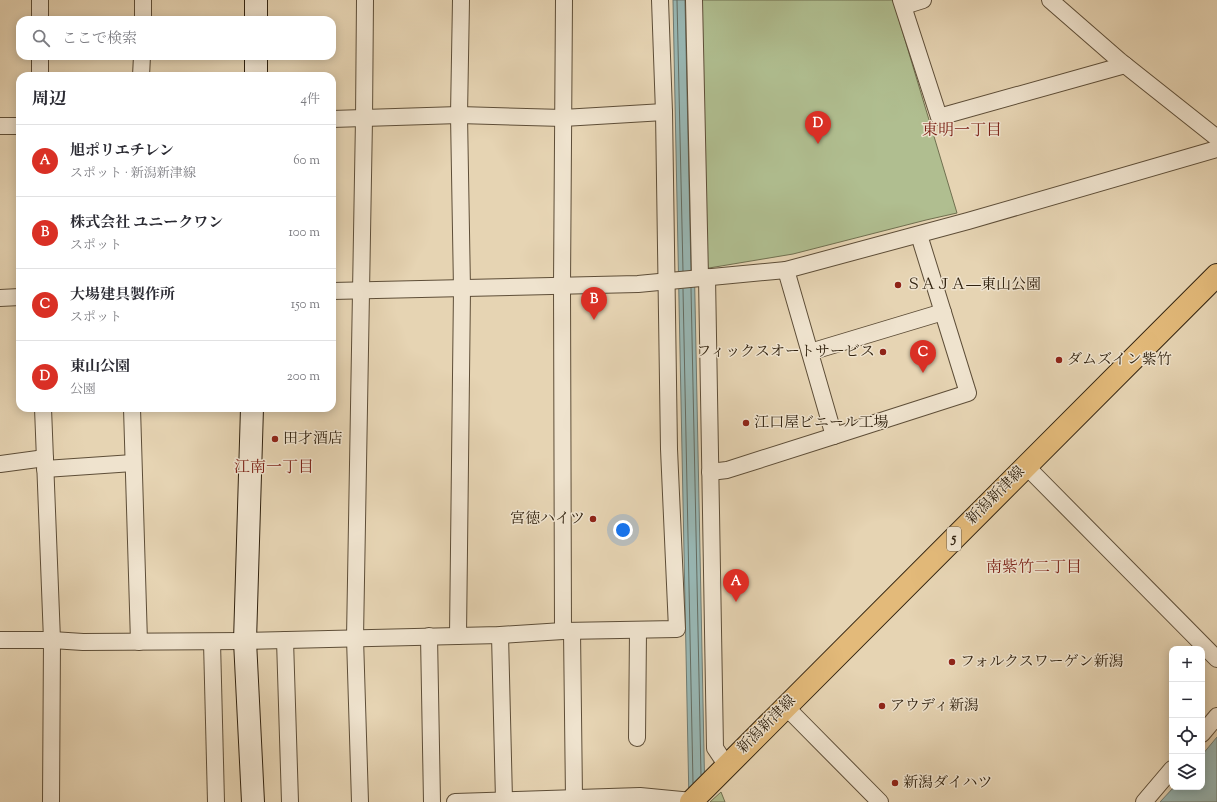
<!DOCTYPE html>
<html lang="ja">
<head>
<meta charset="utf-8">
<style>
  body { margin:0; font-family:"Sorts Mill Goudy","Noto Serif JP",serif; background:#f7f7f7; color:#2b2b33 }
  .controls { position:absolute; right:12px; bottom:12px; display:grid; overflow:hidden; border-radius:8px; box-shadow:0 2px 10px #0003 }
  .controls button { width:36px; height:36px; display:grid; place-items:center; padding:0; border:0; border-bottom:1px solid #e1e1e2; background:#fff; color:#2b2b33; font:20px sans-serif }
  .you { position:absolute; left:623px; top:530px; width:14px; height:14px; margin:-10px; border:3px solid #fff; border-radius:50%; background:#1a73e8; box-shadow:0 0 0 6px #1a73e833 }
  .badge { display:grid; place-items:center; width:26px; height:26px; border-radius:50%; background:#d93025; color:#fff; font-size:13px; font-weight:700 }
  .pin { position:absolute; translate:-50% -33px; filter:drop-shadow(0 1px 2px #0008) }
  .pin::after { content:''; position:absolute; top:21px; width:14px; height:12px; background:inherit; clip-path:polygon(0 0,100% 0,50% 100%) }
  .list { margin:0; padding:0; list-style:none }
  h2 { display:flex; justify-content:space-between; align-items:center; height:52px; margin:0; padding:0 16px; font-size:17px }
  h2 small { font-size:13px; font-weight:400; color:#7c7c81 }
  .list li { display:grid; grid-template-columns:26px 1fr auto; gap:12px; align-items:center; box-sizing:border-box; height:72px; padding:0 16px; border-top:1px solid #e1e1e2 }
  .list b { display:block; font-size:15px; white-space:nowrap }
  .list p { margin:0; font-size:13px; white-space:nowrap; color:#7c7c81 }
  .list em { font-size:13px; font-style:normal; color:#7c7c81 }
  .icon { flex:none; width:22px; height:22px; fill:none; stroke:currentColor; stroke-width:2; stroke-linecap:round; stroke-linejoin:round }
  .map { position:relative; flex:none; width:1217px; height:802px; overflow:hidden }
  .search { position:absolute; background:#fff; box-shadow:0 2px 10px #0003; left:16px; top:16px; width:320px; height:44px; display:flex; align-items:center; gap:10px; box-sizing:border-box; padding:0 14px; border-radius:12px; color:#7c7c81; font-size:15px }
  .panel { position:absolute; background:#fff; box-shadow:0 2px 10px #0003; left:16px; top:72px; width:320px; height:340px; border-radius:12px }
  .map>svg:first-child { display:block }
  .green { fill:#b0be90; stroke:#707050 }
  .water { fill:#98b7b4; stroke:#6f7b72 }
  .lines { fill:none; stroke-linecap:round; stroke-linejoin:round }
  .shore { stroke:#646c62; stroke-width:1 }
  .street-casing { stroke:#5e4e38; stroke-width:18 }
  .secondary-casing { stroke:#31220f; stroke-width:24 }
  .primary-casing { stroke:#31220f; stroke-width:24 }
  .street { stroke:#efe3ce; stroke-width:16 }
  .secondary { stroke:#efe3ce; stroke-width:22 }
  .primary { stroke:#e3ba7a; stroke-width:22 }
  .poi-dot { fill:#8f2418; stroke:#efe3ce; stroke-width:1.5 }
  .labels { text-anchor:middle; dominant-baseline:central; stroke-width:3; stroke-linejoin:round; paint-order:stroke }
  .shield { fill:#efe3ce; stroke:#6a5c48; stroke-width:1 }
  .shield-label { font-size:14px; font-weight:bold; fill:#31220f }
  .poi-label { font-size:15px; fill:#31220f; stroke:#efe3ce; text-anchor:start }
  .street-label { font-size:15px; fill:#31220f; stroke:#efe3ce }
  .neighbourhood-label { font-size:16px; fill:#7a1f14; stroke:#efe3ce }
</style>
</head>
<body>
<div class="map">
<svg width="1217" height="802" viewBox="0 0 1217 802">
  <rect width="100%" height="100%" fill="#e6d4b3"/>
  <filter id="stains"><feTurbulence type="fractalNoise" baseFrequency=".005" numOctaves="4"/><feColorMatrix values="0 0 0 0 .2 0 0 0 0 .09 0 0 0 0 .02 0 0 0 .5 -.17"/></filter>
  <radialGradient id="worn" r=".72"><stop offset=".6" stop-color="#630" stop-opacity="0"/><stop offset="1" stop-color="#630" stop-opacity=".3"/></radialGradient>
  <g class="green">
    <path d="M 698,0 L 893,0 L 957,213 L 926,220 L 793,254 L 703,269 Z"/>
    <path d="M 721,792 L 725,802 L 710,802 Z"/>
  </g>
  <g class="water">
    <path d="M 673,0 L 689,0 L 705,802 L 689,802 Z"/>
    <path d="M 1217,737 L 1217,802 L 1160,802 L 1174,787 L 1202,787 L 1202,755 Z"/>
  </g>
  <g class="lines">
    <g class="shore">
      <path d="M 677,0 L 683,271"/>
      <path d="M 685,0 L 691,270"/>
      <path d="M 691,288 L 701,775"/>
      <path d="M 683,289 L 693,783"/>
    </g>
    <g class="street-casing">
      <g id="street">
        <path d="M 40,0 L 40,20"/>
        <path d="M 694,0 L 700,277"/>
        <path d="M 901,0 L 939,117 L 1125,65"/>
        <path d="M 1050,0 L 1120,61 L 1217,138"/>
        <path d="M 904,6 L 923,0"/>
        <path d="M 143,20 L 143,0"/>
        <path d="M 40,56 L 40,76"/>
        <path d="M 141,76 L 142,56"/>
        <path d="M 332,119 L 459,115 L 563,118 L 664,112"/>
        <path d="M 0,126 L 20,126"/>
        <path d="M 786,270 L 834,436 L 968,393 L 919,235"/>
        <path d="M 707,277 L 715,748 L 727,766"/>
        <path d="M 332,291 L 638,284 L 786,270 L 968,221 L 1217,149"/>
        <path d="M 0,298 L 20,297"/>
        <path d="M 810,352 L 943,312"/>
        <path d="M 43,408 L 52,640 L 51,802"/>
        <path d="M 132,408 L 139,642"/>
        <path d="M 0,464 L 45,458"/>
        <path d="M 1026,466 L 1217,659"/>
        <path d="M 45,469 L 133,463"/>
        <path d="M 710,472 L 727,470 L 834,436"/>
        <path d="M 563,631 L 562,285 L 564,0"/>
        <path d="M 572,631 L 574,798"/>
        <path d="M 500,635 L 504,800"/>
        <path d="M 429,636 L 432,802"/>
        <path d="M 458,636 L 462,289 L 459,115 L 461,0"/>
        <path d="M 0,640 L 52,640 L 83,642 L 245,641 L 500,635 L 563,631 L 677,629 L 669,449 L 664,112 L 660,0"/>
        <path d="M 285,640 L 290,802"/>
        <path d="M 212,642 L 216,802"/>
        <path d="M 786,707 L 880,802"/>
        <path d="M 1202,734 L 1217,716"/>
        <path d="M 637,738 L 638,631"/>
        <path d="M 360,802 L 355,638 L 364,119 L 365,0"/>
        <path d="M 455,802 L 640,796 L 692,801"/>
        <path d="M 1144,802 L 1172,769"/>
      </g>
    </g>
    <g class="secondary-casing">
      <g id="secondary">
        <path d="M 256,0 L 256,20"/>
        <path d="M 256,56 L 256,76"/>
        <path d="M 252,408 L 245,641 L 253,802"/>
      </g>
    </g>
    <g class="primary-casing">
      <path id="primary" d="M 691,802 L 1217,275"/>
    </g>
    <use href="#street" class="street"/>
    <use href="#secondary" class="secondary"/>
    <use href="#primary" class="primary"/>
  </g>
  <g class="poi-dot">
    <circle cx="898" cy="285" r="4"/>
    <circle cx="883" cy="352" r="4"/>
    <circle cx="1059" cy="360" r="4"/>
    <circle cx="746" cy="423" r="4"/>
    <circle cx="275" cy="439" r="4"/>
    <circle cx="593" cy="519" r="4"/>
    <circle cx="952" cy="662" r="4"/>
    <circle cx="882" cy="706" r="4"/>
    <circle cx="895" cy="783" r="4"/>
  </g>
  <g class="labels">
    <rect class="shield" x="947" y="527" width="14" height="24" rx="3"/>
    <g class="shield-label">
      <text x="954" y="539">5</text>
    </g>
    <g class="poi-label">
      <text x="906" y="285">ＳＡＪＡ―東山公園</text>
      <text x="875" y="352" text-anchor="end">フィックスオートサービス</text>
      <text x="1067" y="360">ダムズイン紫竹</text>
      <text x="754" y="423">江口屋ビニール工場</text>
      <text x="283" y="439">田才酒店</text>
      <text x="585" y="519" text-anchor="end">宮徳ハイツ</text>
      <text x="960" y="662">フォルクスワーゲン新潟</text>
      <text x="890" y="706">アウディ新潟</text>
      <text x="903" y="783">新潟ダイハツ</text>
    </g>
    <g class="street-label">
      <text transform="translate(996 496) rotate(-45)">新潟新津線</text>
      <text transform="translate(767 725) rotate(-45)">新潟新津線</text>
    </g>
    <g class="neighbourhood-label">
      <text x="962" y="131">東明一丁目</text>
      <text x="274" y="468">江南一丁目</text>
      <text x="1034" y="568">南紫竹二丁目</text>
    </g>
  </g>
  <rect width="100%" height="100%" filter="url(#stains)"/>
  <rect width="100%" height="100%" fill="url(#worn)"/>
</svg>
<div class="controls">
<button>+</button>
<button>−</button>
<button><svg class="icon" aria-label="locate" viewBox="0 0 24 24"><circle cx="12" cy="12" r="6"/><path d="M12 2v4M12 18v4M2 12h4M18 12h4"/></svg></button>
<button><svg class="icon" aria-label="layers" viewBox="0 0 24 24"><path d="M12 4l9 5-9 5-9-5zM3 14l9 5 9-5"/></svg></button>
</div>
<div class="you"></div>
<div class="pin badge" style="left:736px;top:602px">A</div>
<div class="pin badge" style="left:594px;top:320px">B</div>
<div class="pin badge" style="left:923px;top:373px">C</div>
<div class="pin badge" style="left:818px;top:144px">D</div>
<div class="search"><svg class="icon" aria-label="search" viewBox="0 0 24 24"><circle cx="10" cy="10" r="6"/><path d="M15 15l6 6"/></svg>ここで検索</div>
<section class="panel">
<h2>周辺<small>4件</small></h2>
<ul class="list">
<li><span class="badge">A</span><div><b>旭ポリエチレン</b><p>スポット · 新潟新津線</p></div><em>60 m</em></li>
<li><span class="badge">B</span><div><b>株式会社 ユニークワン</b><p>スポット</p></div><em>100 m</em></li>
<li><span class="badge">C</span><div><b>大場建具製作所</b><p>スポット</p></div><em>150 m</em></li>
<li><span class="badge">D</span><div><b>東山公園</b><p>公園</p></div><em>200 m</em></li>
</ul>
</section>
</div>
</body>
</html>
